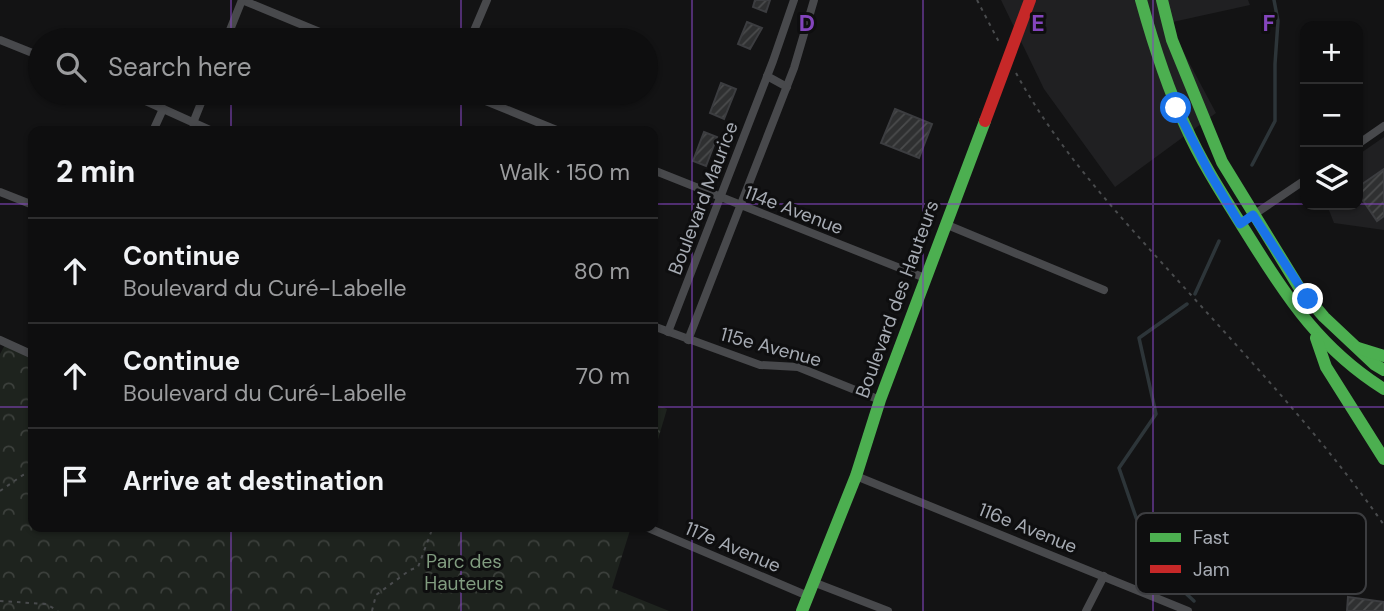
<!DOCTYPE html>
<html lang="en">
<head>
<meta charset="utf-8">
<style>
  body { margin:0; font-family:"DM Sans",sans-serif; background:#1c1c1d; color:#f1f3f6 }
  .controls { position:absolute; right:21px; top:21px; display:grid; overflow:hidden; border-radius:14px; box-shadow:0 2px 5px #0004 }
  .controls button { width:63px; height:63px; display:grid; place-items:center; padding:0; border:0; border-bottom:2px solid #2e2e2f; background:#0e0e0f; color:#f1f3f6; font:35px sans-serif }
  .stop { position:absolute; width:21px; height:21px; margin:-16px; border:5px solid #1a73e8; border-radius:50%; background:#fff }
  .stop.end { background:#1a73e8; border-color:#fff; box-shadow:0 2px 7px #0008 }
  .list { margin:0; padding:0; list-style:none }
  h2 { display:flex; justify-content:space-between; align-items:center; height:91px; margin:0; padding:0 28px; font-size:30px }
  h2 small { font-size:23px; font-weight:400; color:#9b9c9e }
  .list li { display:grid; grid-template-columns:46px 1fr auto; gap:21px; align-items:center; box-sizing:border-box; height:105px; padding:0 28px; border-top:2px solid #2e2e2f }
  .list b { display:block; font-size:26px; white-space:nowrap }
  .list p { margin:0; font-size:23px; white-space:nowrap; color:#9b9c9e }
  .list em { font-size:23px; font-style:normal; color:#9b9c9e }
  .icon { flex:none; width:38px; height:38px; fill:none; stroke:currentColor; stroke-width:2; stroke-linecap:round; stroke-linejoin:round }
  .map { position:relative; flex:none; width:1384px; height:611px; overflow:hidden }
  .search { position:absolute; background:#0e0e0f; box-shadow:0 2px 5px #0004; left:28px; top:28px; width:630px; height:77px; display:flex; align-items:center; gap:18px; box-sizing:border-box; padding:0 24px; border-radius:38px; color:#9b9c9e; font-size:26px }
  .panel { position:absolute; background:#0e0e0f; box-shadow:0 2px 5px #0004; left:28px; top:126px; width:630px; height:406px; border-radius:14px }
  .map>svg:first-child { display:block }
  .built { fill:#202022 }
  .forest { fill:url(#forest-crowns) }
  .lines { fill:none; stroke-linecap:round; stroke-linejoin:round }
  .stream { stroke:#2d3539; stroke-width:3.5 }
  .building { fill:url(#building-hatch); stroke:#3c3d40; stroke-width:2 }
  .path { stroke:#494b4d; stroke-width:2; stroke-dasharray:3.5 5; stroke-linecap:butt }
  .street { stroke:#48494c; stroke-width:8 }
  .fast { stroke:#4caf50; stroke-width:12 }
  .jam { stroke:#c62828; stroke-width:12 }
  .route { stroke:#1a73e8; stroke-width:9 }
  .grid { fill:none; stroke:#8445bd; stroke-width:2; stroke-opacity:0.55 }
  .labels { text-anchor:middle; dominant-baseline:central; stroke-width:6; stroke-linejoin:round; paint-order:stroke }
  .street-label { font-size:19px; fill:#a6abb3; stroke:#0e0e0f }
  .park-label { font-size:19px; fill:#809c7f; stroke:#0e0e0f }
  .key { fill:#0e0e0f; stroke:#3c3d40; stroke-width:2 }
  .key-label { font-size:19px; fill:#a6abb3 }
  .grid-label { font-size:23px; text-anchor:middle; font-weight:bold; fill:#8445bd; stroke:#0e0e0f; stroke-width:6; stroke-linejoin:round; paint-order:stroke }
</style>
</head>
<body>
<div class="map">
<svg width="1384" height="611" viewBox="0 0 1384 611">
  <defs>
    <pattern id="forest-crowns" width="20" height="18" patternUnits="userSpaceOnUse" patternTransform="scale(1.75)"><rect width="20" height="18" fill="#1e231e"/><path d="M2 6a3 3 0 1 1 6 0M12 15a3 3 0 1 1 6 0" fill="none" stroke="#3c403c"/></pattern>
    <pattern id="building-hatch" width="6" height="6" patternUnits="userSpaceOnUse" patternTransform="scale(1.75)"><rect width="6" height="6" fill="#2f3031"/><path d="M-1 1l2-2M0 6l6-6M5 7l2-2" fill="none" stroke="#4a4b4c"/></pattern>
  </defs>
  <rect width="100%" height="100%" fill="#131314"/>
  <g class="built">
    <path d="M 1001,0 L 1248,0 L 1250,5 L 1168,23 L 1216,113 L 1115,187 L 1044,89 Z"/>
    <path d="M 1384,137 L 1384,230 L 1334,223 L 1327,205 L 1358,205 L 1358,155 Z"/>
  </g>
  <g class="forest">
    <path d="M 6,343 L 33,355 L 33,527 L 631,527 L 612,588 L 669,611 L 0,611 L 0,354 Z"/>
    <path d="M 653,403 L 667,409 L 653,456 Z"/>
  </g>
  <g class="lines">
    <g class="stream">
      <path d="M 1252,165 L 1275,121 L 1275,64 L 1278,21 L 1274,0"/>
      <path d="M 1195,294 L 1219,241"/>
      <path d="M 1187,304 L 1139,338 L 1156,414 L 1119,468 L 1151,561 L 1194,601"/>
    </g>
  </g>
  <g class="building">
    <path d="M 755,0 L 770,0 L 766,12 L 753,7 Z"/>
    <path d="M 747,22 L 762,28 L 750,49 L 738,44 Z"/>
    <path d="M 721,83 L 736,89 L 724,119 L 710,113 Z"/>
    <path d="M 895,109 L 932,124 L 919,158 L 881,143 Z"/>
    <path d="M 704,132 L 717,137 L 706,166 L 693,161 Z"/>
    <path d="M 1384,169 L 1384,216 L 1377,221 L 1358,193 L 1358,187 Z"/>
    <path d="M 1348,597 L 1384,602 L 1384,611 L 1347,611 Z"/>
  </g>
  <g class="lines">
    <g class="path">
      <path d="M 977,0 L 1000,44"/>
      <path d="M 1016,73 C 1057,148 1115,211 1172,274 C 1245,355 1321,435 1384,525"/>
      <path d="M 0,491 L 23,475 L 33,472"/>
      <path d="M 0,601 L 46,604 L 58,611"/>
      <path d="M 372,611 L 376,595 L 410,570 L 418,567 L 433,527"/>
    </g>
    <g class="street">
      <path d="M 242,0 L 339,40"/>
      <path d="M 0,40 L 40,56"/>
      <path d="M 226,40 L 242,0"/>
      <path d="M 470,40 L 487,0"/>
      <path d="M 767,76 L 787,87"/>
      <path d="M 128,93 L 212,131"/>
      <path d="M 466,93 L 559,131"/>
      <path d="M 193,123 L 205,93"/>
      <path d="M 153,131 L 163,109"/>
      <path d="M 1358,144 L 1384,126"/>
      <path d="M 653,170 L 925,278"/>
      <path d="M 0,192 L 33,205"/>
      <path d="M 945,224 L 1104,290"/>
      <path d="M 1240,224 L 1305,180"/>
      <path d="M 653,326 L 760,365 L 798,367 L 880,400"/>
      <path d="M 668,332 L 773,61 L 794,0"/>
      <path d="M 0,340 L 33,355"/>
      <path d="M 688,340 L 794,68 L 814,0"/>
      <path d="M 856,476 L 1188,611"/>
      <path d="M 646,527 L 808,596"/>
      <path d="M 813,582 L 888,611"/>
      <path d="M 1086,611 L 1104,576"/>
    </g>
    <g class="fast">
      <path d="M 1141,0 C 1153,43 1166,85 1185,125 C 1203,166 1228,203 1251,240 C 1289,301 1322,350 1384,389"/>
      <path d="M 1162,0 L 1172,40 L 1222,162 L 1300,289 L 1324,317 L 1374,364 L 1384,370"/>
      <path d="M 1316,338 L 1326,367 L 1384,459"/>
      <path d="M 1358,348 L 1384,356"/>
      <path d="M 802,611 L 856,476 L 880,400 L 985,121"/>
    </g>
    <path class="jam" d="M 985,121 L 1030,0"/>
  </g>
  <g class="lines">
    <path class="route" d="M 1176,108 L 1209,172 L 1240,224 L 1253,215 L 1308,299"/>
  </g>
  <path class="grid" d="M 231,0 L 231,40M 461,0 L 461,40M 692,0 L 692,611M 923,0 L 923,611M 1153,0 L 1153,611M 231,93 L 231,131M 461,93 L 461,131M 0,204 L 33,204M 653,204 L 1305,204M 1358,204 L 1384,204M 0,407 L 33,407M 653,407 L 1384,407M 231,527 L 231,611M 461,527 L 461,611"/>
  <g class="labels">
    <g class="street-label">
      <text transform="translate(703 198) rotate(-69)">Boulevard Maurice</text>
      <text transform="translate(794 210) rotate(21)">114e Avenue</text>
      <text transform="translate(897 299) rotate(-70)">Boulevard des Hauteurs</text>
      <text transform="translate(771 347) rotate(15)">115e Avenue</text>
      <text transform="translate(1028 528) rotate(22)">116e Avenue</text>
      <text transform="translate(733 547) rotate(23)">117e Avenue</text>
    </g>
    <g class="park-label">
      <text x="464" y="561">Parc des<tspan x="464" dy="22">Hauteurs</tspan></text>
    </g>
  </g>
  <rect x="1136" y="513" width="230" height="81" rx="10" class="key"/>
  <rect x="1150" y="533" width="31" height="9" fill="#4caf50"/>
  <rect x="1150" y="565" width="31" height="8" fill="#c62828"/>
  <g class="key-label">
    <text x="1193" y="544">Fast</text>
    <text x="1193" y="576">Jam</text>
  </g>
  <g class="grid-label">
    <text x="807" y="31">D</text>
    <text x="1038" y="31">E</text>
    <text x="1269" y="31">F</text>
  </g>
</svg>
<div class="controls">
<button>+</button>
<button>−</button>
<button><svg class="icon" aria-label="layers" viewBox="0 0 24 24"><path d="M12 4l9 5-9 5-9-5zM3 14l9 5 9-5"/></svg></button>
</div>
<div class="stop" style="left:1176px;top:108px"></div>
<div class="stop end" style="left:1308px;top:299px"></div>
<div class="search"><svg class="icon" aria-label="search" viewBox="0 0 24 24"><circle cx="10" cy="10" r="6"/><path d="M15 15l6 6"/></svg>Search here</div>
<section class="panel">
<h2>2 min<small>Walk · 150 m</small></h2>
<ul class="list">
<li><svg class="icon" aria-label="ahead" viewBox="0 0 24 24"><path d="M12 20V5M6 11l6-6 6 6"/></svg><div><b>Continue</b><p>Boulevard du Curé-Labelle</p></div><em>80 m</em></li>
<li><svg class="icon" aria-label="ahead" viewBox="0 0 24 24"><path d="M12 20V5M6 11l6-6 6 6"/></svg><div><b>Continue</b><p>Boulevard du Curé-Labelle</p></div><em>70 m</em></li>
<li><svg class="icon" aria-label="arrive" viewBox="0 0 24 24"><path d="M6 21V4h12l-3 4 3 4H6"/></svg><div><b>Arrive at destination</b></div></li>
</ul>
</section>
</div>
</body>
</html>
